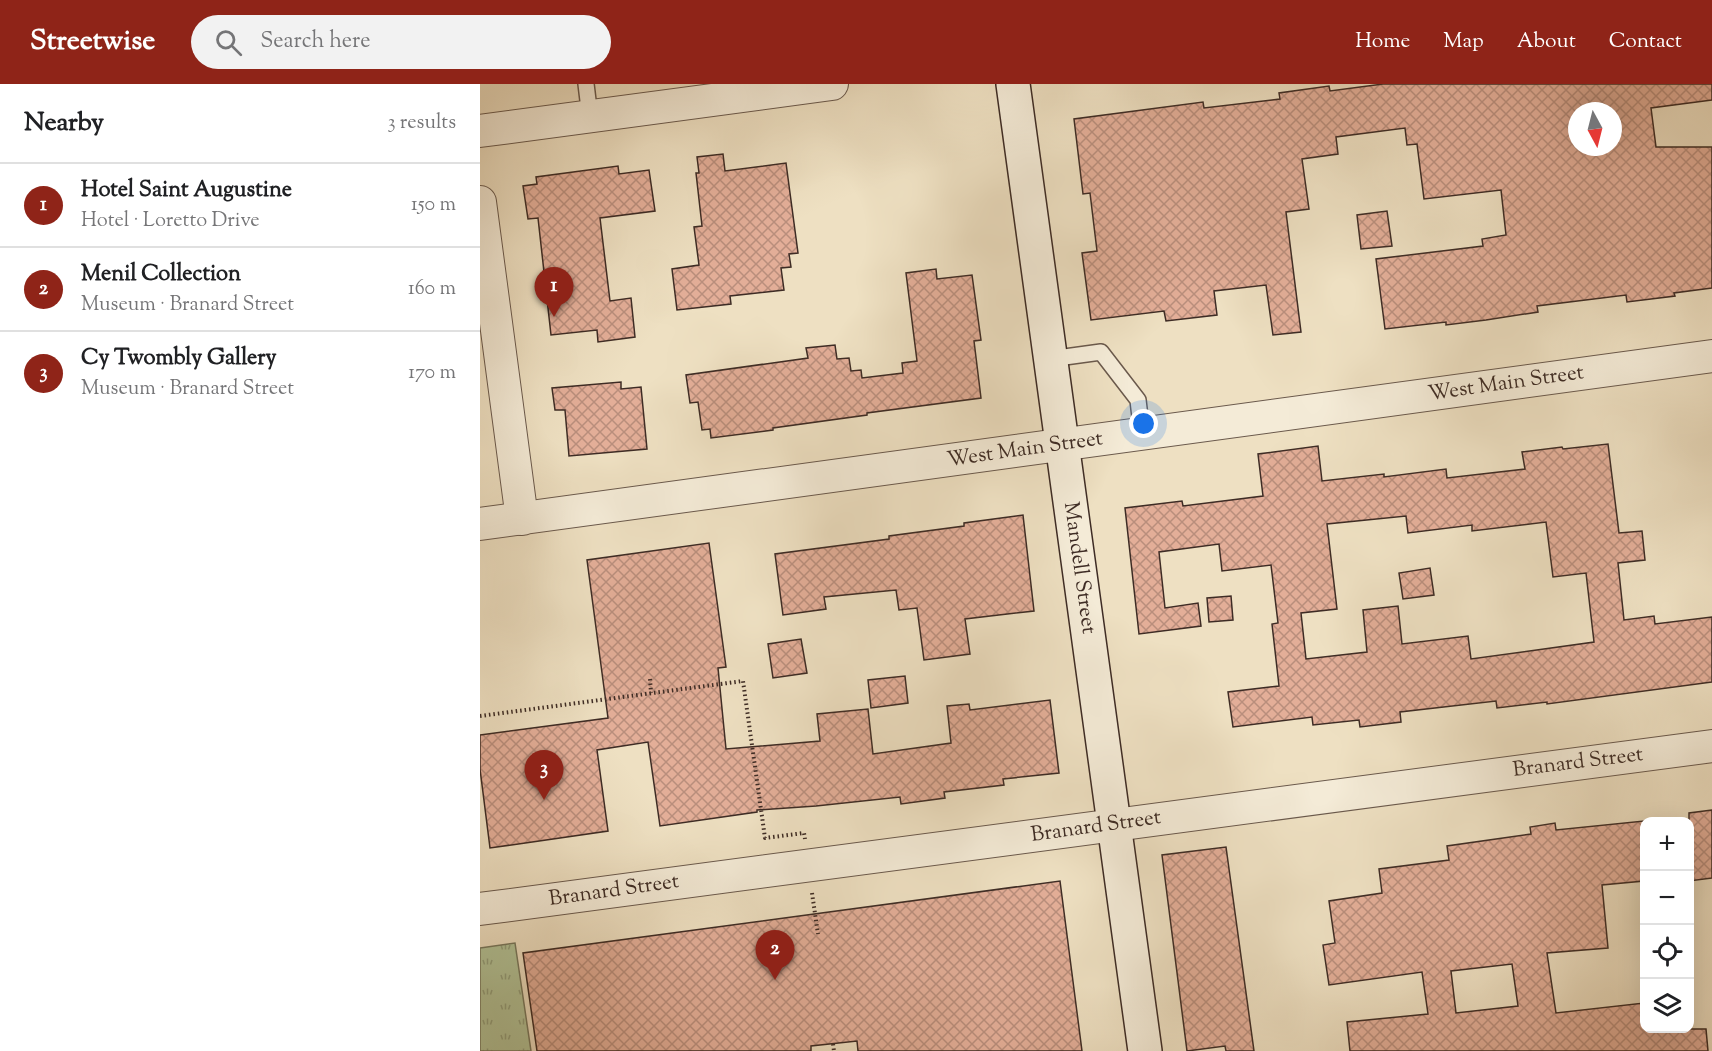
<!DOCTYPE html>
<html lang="en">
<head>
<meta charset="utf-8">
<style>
  body { margin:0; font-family:"Sorts Mill Goudy",serif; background:#f2f2f2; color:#202124 }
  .controls { position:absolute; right:18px; bottom:18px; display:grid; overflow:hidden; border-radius:12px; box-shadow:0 6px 24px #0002 }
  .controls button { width:54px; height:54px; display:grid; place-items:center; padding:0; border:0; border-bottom:2px solid #e0e0e0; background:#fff; color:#202124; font:30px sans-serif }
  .compass { position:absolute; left:1088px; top:18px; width:54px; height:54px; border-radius:50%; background:#fff; box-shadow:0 6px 24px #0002; rotate:173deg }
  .you { position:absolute; left:664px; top:340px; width:21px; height:21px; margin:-15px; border:4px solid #fff; border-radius:50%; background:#1a73e8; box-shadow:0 0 0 9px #1a73e833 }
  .badge { display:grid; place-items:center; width:39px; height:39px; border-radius:50%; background:#8f2418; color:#fff; font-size:20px; font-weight:700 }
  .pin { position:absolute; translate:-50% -50px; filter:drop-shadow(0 2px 3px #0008) }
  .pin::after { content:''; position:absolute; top:32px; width:21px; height:18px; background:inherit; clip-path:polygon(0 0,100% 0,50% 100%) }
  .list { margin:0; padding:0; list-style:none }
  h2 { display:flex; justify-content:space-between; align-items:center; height:78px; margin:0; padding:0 24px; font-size:26px }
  h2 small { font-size:20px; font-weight:400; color:#757577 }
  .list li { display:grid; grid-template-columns:39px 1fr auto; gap:18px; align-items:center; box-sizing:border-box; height:84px; padding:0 24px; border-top:2px solid #e0e0e0 }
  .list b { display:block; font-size:22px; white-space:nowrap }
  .list p { margin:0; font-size:20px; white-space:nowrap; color:#757577 }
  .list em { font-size:20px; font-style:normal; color:#757577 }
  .icon { flex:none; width:33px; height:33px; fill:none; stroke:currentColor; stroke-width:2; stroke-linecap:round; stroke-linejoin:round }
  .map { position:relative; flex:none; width:1232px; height:967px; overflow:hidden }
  header { display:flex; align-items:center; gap:36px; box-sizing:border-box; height:84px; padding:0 30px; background:#8f2418; color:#fff }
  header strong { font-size:28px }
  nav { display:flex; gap:33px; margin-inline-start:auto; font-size:21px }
  .search { width:420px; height:54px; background:#f2f2f2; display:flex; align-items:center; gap:15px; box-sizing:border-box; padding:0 21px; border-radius:33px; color:#757577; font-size:22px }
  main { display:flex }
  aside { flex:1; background:#fff }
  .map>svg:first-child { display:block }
  .grass { fill:url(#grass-tufts); stroke:#78785e; stroke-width:1.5 }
  .building { fill:url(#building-cross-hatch); stroke:#3e2c25; stroke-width:1.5; fill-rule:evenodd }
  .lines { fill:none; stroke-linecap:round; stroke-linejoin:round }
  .lane-casing { stroke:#6a594c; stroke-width:18 }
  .street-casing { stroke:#6a594c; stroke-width:34 }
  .secondary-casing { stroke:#3e2c25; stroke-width:36 }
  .path { stroke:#3e2c25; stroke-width:4; stroke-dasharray:1.5 3; stroke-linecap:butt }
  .lane { stroke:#f4ebd7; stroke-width:15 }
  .street { stroke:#f4ebd7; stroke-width:32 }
  .secondary { stroke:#f4ebd7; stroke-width:33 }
  .labels { text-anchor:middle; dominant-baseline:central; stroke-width:4.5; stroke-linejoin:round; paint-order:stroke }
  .street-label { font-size:21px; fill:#3e2c25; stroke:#f4ebd7 }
</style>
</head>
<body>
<header>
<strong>Streetwise</strong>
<div class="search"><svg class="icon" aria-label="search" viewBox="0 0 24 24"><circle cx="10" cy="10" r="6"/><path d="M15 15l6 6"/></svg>Search here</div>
<nav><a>Home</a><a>Map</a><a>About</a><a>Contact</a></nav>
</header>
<main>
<aside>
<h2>Nearby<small>3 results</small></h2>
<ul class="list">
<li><span class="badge">1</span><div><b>Hotel Saint Augustine</b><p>Hotel · Loretto Drive</p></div><em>150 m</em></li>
<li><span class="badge">2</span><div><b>Menil Collection</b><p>Museum · Branard Street</p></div><em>160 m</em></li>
<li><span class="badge">3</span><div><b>Cy Twombly Gallery</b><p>Museum · Branard Street</p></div><em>170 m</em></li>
</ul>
</aside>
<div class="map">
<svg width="1232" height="967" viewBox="0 0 1232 967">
  <defs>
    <pattern id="grass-tufts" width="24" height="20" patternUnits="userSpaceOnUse" patternTransform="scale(1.5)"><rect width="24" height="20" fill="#b2c398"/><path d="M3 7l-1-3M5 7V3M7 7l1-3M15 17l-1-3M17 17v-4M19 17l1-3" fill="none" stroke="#929f7c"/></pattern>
    <pattern id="building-cross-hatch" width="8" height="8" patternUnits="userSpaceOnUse" patternTransform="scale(1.5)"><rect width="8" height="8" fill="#e3ae98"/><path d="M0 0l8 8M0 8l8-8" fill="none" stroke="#b98e7c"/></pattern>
  </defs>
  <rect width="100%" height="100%" fill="#eee0c2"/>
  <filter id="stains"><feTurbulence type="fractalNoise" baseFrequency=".00333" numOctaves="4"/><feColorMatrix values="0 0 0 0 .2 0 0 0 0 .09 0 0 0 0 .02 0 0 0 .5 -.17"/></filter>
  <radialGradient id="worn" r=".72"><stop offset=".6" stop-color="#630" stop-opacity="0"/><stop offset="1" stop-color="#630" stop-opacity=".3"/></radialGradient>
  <path class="grass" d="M 35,859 L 51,967 L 0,967 L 0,864 Z"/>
  <g class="building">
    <path d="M 903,0 L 1232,0 L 1232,16 L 1171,24 L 1176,63 L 1232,63 L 1232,204 L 1194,209 L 1195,212 L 1147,218 L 1146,211 L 1057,222 L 1058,228 L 1006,236 L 966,241 L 966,238 L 905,245 L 896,175 L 1003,162 L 1002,155 L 1026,151 L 1021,106 L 944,115 L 937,60 L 927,61 L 925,44 L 856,53 L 858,70 L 822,75 L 829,125 L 806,128 L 821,248 L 793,251 L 786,201 L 734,207 L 737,231 L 686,237 L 684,227 L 611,236 L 602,169 L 617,167 L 610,109 L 603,110 L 594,35 L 723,18 L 724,24 L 800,15 L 799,9 L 849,2 L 850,7 ZM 1097,27 L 1133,27 L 1133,63 L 1097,63 Z"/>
    <path d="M 243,70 L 245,87 L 306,79 L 318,169 L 309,170 L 311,183 L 301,184 L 304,206 L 250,212 L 251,220 L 197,226 L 192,185 L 219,181 L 214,143 L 222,142 L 216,89 L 219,89 L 217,73 Z"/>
    <path d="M 138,82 L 139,90 L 169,86 L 175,127 L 120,134 L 130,217 L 151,214 L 155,253 L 118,258 L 117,246 L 71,251 L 58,134 L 48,135 L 43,102 L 57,100 L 56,93 Z"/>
    <path d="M 907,127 L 912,162 L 881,165 L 877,131 Z"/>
    <path d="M 456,185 L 457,195 L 492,191 L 501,256 L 494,257 L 501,314 L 387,329 L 387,331 L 293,344 L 293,346 L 231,354 L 230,345 L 222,346 L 218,318 L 210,319 L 206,291 L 328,274 L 326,264 L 355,261 L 357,275 L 369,274 L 371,287 L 381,286 L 382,294 L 423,289 L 422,279 L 437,277 L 426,189 Z"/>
    <path d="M 141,298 L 141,305 L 161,303 L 167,365 L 89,372 L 85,326 L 75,326 L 72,304 Z"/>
    <path d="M 1128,360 L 1139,449 L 1162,447 L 1165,476 L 1138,479 L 1144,536 L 1174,532 L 1175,540 L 1232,533 L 1232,598 L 1067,620 L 1067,618 L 1017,624 L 1016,617 L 920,628 L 921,638 L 880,643 L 879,636 L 833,641 L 832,633 L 753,643 L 748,608 L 799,602 L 792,540 L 798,539 L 791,481 L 742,487 L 739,460 L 679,468 L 685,524 L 718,519 L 721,542 L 659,550 L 645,424 L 702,417 L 703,422 L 783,412 L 778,370 L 838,362 L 842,397 L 904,390 L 904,393 L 966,385 L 967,394 L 1045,385 L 1042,368 L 1082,363 L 1083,365 ZM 926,432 L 928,449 L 992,441 L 992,447 L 1066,438 L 1073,493 L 1106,489 L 1114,558 L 991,575 L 988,552 L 922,560 L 918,522 L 883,526 L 887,568 L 826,575 L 821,529 L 857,525 L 847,440 Z"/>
    <path d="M 543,431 L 554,527 L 485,535 L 490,570 L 444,576 L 437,524 L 419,526 L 416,506 L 344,513 L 346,525 L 303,531 L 295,470 L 409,455 L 409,452 L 484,442 L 484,439 Z"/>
    <path d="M 229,459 L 246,583 L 238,584 L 246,665 L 340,657 L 337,630 L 388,625 L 393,670 L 471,659 L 467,622 L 489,620 L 490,626 L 570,616 L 579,689 L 523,695 L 524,701 L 464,708 L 465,714 L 421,720 L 420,713 L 336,722 L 277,726 L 277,728 L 180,742 L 168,658 L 117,666 L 128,747 L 10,764 L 0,685 L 0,651 L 128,634 L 107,476 Z"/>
    <path d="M 950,484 L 954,511 L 923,515 L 919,489 Z"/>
    <path d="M 751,512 L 753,536 L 729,538 L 727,514 Z"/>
    <path d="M 321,555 L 327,589 L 293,594 L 288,560 Z"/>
    <path d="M 425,592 L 428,619 L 391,624 L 388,596 Z"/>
    <path d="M 1232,726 L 1232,794 L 1209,797 L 1209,729 Z"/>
    <path d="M 1164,737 L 1164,797 L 1122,801 L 1128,864 L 1067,869 L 1076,929 L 1164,919 L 1164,945 L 1226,945 L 1228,967 L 870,967 L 867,938 L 948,930 L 942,888 L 849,901 L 843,861 L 855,859 L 849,817 L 902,809 L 899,785 L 969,776 L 967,762 L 1051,750 L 1050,743 L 1075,739 L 1076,746 ZM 1032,880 L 1038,922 L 976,929 L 971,887 Z"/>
    <path d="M 746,763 L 774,967 L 746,967 L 745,962 L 707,967 L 682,771 Z"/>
    <path d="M 580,797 L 602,967 L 378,967 L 377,957 L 331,962 L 331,967 L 57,967 L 43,869 Z"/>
  </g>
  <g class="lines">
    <g class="lane-casing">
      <g id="lane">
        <path d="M 106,0 L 110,33"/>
        <path d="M 570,275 L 621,268 L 658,316 L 662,350"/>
      </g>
    </g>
    <g class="street-casing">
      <g id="street">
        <path d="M 0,47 L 352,0"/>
        <path d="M 0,118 L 42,435"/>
        <path d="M 0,440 L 1232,272"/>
        <path d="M 0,825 L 1232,662"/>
      </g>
    </g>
    <g class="secondary-casing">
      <path id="secondary" d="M 533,0 L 665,967"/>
    </g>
    <g class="path">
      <path d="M 170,595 L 171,609"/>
      <path d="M 0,632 L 263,597 L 285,754 L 324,749 L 325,755"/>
      <path d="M 332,809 L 338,850"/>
      <path d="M 353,960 L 354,967"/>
    </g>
    <use href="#lane" class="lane"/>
    <use href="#street" class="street"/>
    <use href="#secondary" class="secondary"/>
  </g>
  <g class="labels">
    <g class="street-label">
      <text transform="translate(1026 300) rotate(-8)">West Main Street</text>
      <text transform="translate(545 366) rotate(-8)">West Main Street</text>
      <text transform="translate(599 484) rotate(82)">Mandell Street</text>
      <text transform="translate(1098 679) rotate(-7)">Branard Street</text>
      <text transform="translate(616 743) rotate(-8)">Branard Street</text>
      <text transform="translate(134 807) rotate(-8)">Branard Street</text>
    </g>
  </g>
  <rect width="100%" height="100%" filter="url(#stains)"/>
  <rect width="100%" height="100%" fill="url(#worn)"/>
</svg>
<div class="controls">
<button>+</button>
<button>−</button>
<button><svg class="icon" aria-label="locate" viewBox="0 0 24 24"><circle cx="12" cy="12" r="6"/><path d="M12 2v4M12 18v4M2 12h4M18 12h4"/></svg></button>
<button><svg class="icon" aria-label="layers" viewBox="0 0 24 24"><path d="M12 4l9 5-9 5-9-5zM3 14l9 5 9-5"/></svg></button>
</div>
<svg class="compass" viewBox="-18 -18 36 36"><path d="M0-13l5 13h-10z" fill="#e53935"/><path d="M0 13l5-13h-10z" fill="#757577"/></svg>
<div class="you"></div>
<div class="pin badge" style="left:74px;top:233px">1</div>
<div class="pin badge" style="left:295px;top:896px">2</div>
<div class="pin badge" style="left:64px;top:716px">3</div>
</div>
</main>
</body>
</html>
